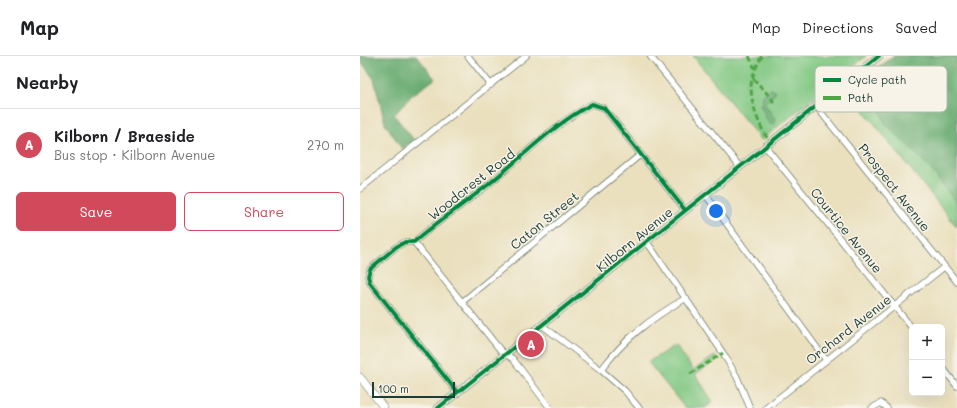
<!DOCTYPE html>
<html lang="en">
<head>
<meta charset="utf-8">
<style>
  body { margin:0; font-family:Mali,sans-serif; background:#f2f2f2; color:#202124 }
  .controls { position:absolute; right:12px; bottom:12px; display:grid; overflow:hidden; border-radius:6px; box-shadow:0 4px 16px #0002 }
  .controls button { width:36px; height:36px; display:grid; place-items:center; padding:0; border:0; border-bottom:1px solid #e0e0e0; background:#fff; color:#202124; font:20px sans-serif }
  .scale { position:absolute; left:12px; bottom:10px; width:83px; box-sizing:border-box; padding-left:4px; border:2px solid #1f3d34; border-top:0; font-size:11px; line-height:14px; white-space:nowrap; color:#1f3d34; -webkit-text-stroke:3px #f7f3e8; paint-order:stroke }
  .you { position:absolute; left:356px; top:155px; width:14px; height:14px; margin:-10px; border:3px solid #fff; border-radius:50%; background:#1a73e8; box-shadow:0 0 0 6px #1a73e833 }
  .badge { display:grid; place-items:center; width:26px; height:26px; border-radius:50%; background:#d1495b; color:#fff; font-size:13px; font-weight:700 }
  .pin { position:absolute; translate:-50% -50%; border:2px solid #fff; box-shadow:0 1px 4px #0006 }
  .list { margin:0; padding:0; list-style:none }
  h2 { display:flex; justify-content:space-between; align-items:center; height:52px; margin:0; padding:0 16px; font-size:17px }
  h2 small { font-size:13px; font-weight:400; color:#757577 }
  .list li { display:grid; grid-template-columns:26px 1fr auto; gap:12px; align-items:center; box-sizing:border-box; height:72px; padding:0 16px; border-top:1px solid #e0e0e0 }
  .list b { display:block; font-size:15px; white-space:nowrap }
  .list p { margin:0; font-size:13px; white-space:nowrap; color:#757577 }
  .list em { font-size:13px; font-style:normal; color:#757577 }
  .actions { display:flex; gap:8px; padding:12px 16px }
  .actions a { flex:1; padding:9px 0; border:1px solid #d1495b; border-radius:6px; text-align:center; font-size:14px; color:#d1495b }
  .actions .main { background:#d1495b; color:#fff }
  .map { position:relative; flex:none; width:597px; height:352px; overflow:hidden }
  header { display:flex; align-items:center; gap:24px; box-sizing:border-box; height:56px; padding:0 20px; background:#fff; border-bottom:1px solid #e0e0e0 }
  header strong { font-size:19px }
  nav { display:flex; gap:22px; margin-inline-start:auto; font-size:14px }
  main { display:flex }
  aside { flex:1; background:#fff }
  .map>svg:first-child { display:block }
  .green { fill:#81c883; stroke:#50825c }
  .forest { fill:#68ac71; stroke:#447452 }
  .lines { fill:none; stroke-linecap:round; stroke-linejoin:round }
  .minor-casing { stroke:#667664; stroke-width:7 }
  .tertiary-casing { stroke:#667664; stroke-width:8 }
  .minor { stroke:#fff; stroke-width:5.5 }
  .tertiary { stroke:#fff; stroke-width:7 }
  .quiet { stroke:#4fa644; stroke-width:3; stroke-dasharray:6 3; stroke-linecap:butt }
  .cycleway-casing { stroke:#f7f3e8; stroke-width:6 }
  .cycleway { stroke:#00873e; stroke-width:4 }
  .labels { text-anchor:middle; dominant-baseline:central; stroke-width:3; stroke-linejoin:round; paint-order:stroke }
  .street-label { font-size:13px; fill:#1f3d34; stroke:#f7f3e8 }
  .key { fill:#f7f3e8; stroke:#b6bcb2; stroke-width:1 }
  .key-label { font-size:11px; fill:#1f3d34 }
</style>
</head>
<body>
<header>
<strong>Map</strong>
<nav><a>Map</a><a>Directions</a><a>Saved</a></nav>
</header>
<main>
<aside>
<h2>Nearby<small></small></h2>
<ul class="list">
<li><span class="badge">A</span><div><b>Kilborn / Braeside</b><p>Bus stop · Kilborn Avenue</p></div><em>270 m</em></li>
</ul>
<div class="actions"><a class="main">Save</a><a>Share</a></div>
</aside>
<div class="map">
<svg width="597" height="352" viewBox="0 0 597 352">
  <rect width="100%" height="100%" fill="#f7f3e8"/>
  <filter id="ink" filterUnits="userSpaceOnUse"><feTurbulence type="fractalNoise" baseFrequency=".025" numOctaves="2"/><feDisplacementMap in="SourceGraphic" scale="8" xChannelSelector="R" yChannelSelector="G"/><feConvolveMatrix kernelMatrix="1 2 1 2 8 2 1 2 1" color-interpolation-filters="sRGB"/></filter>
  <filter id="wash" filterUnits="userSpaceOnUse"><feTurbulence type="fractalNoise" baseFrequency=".012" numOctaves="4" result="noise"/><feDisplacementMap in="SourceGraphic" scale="16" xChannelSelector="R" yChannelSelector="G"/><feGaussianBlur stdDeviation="0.9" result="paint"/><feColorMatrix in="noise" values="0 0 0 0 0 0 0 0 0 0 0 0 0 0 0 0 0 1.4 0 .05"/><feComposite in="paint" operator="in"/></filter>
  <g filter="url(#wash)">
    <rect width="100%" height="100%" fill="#eae0be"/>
    <g class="green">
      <path d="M 333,0 L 506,0 L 401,84 Z"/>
      <path d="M 533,0 L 597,0 L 597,171 L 489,36 Z"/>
      <path d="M 316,289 L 333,314 L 355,300 L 357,304 L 335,318 L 353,346 L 345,352 L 325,352 L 288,306 Z"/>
    </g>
    <g class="forest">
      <path d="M 0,0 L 57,0 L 75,23 L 52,39 L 34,59 L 54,84 L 42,93 L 25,67 L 14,23 L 0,4 Z"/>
      <path d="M 536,0 L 594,0 L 597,3 L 597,148 L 570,112 L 526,68 L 507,24 L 508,19 Z"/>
      <path d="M 411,33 L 415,35 L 415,38 L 404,47 L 415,63 L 415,68 L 411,69 C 405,63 405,56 400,50 L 404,38 Z"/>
    </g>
  </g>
  <g filter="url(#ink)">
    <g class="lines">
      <g class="minor-casing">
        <g id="minor">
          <path d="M 108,0 L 131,29"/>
          <path d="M 290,0 L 380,111"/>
          <path d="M 456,50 L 597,226"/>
          <path d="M 405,90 L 552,272"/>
          <path d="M 0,133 L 166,0"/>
          <path d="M 345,138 L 466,304"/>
          <path d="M 54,186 L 141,295 L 153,303 L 190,352"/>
          <path d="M 287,186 L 363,297 L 377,321 L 390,352"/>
          <path d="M 102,246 L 280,99"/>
          <path d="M 183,270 L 241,314 L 265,335 L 279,352"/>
          <path d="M 582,311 L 597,330"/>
          <path d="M 241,314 C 266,281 290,263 326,242"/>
          <path d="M 97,336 L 10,227 L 8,220 L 10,213 L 36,191 L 45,186 L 54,186 C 78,165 104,148 129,128 C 162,101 194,68 232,48 L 244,52 L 325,154"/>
          <path d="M 406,352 L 584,211"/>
          <path d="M 512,352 L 521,347 L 527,352"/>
        </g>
      </g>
      <g class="tertiary-casing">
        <g id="tertiary">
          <path d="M 0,321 L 24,352"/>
          <path d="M 78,352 L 519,0"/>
        </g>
      </g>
      <use href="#minor" class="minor"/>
      <use href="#tertiary" class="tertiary"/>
      <g class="quiet">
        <path d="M 389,0 L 395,13"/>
        <path d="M 402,0 C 397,9 392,19 391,30 C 391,48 399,71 410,86"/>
        <path d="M 393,22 L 412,43 L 414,48"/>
        <path d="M 330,318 L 363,297"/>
      </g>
      <g class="cycleway-casing">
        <g id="cycleway">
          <path d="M 97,336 L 10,227 L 8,220 L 10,213 L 36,191 L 45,186 L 54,186 C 78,165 104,148 129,128 C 162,101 194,68 232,48 L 244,52 L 325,154"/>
          <path d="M 78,352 L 519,0"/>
        </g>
      </g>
      <use href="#cycleway" class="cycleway"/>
    </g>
  </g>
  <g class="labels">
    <g class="street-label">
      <text transform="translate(111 128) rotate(-38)">Woodcrest Road</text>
      <text transform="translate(535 131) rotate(52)">Prospect Avenue</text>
      <text transform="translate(184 164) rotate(-39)">Caton Street</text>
      <text transform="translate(487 174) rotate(51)">Courtice Avenue</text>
      <text transform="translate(274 183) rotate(-39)">Kilborn Avenue</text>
      <text transform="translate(488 273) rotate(-38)">Orchard Avenue</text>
    </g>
  </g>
  <rect x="455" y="10" width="132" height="46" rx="6" class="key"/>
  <rect x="463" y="22" width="18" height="4" fill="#00873e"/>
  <rect x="463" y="40" width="18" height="4" fill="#4fa644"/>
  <g class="key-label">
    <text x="488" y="28">Cycle path</text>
    <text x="488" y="46">Path</text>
  </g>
</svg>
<div class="controls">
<button>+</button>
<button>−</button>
</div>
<div class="scale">100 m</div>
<div class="you"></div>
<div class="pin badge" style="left:171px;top:288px">A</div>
</div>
</main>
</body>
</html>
